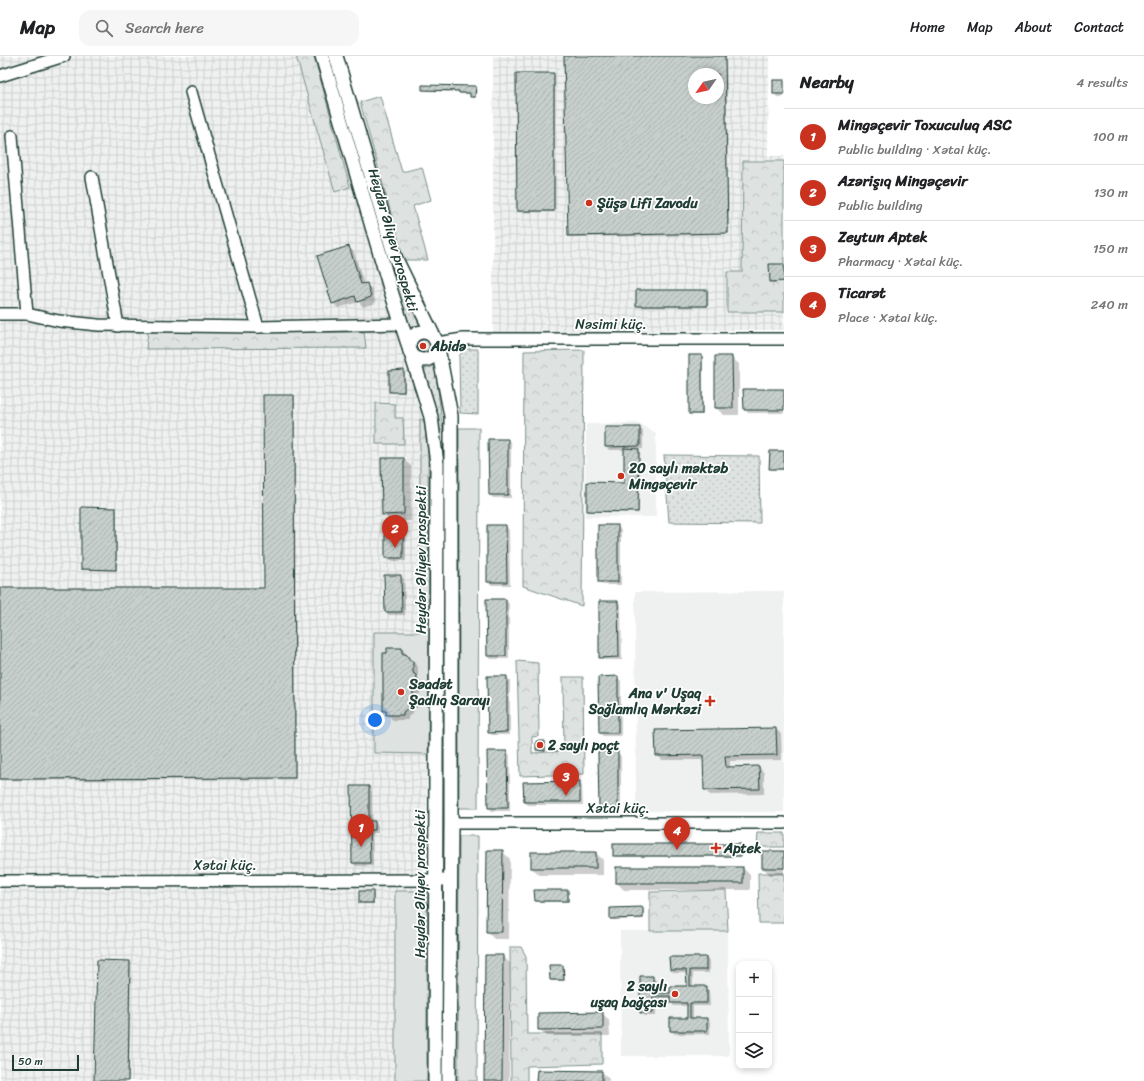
<!DOCTYPE html>
<html lang="en">
<head>
<meta charset="utf-8">
<style>
  body { margin:0; font-family:Sriracha,sans-serif; background:#f6f6f6; color:#202124 }
  .controls { position:absolute; right:12px; bottom:12px; display:grid; overflow:hidden; border-radius:8px; box-shadow:0 2px 6px #0003 }
  .controls button { width:36px; height:36px; display:grid; place-items:center; padding:0; border:0; border-bottom:1px solid #e0e0e0; background:#fff; color:#202124; font:20px sans-serif }
  .compass { position:absolute; left:688px; top:12px; width:36px; height:36px; border-radius:50%; background:#fff; box-shadow:0 2px 6px #0003; rotate:236deg }
  .scale { position:absolute; left:12px; bottom:10px; width:67px; box-sizing:border-box; padding-left:4px; border:2px solid #1f3d34; border-top:0; font-size:11px; line-height:14px; white-space:nowrap; color:#1f3d34; -webkit-text-stroke:3px #fff; paint-order:stroke }
  .you { position:absolute; left:375px; top:664px; width:14px; height:14px; margin:-10px; border:3px solid #fff; border-radius:50%; background:#1a73e8; box-shadow:0 0 0 6px #1a73e833 }
  .badge { display:grid; place-items:center; width:26px; height:26px; border-radius:50%; background:#c8321e; color:#fff; font-size:13px; font-weight:700 }
  .pin { position:absolute; translate:-50% -33px; filter:drop-shadow(0 1px 2px #0008) }
  .pin::after { content:''; position:absolute; top:21px; width:14px; height:12px; background:inherit; clip-path:polygon(0 0,100% 0,50% 100%) }
  .list { margin:0; padding:0; list-style:none }
  h2 { display:flex; justify-content:space-between; align-items:center; height:52px; margin:0; padding:0 16px; font-size:17px }
  h2 small { font-size:13px; font-weight:400; color:#757577 }
  .list li { display:grid; grid-template-columns:26px 1fr auto; gap:12px; align-items:center; box-sizing:border-box; height:56px; padding:0 16px; border-top:1px solid #e0e0e0 }
  .list b { display:block; font-size:15px; white-space:nowrap }
  .list p { margin:0; font-size:13px; white-space:nowrap; color:#757577 }
  .list em { font-size:13px; font-style:normal; color:#757577 }
  .icon { flex:none; width:22px; height:22px; fill:none; stroke:currentColor; stroke-width:2; stroke-linecap:round; stroke-linejoin:round }
  .map { position:relative; flex:none; width:784px; height:1025px; overflow:hidden }
  header { display:flex; align-items:center; gap:24px; box-sizing:border-box; height:56px; padding:0 20px; background:#fff; border-bottom:1px solid #e0e0e0 }
  header strong { font-size:19px }
  nav { display:flex; gap:22px; margin-inline-start:auto; font-size:14px }
  .search { width:280px; height:36px; background:#f6f6f6; display:flex; align-items:center; gap:10px; box-sizing:border-box; padding:0 14px; border-radius:12px; color:#757577; font-size:15px }
  main { display:flex }
  aside { flex:1; background:#fff }
  .map>svg:first-child { display:block }
  .built { fill:#eef1f0 }
  .industrial { fill:url(#industrial-grid); fill-rule:evenodd }
  .grass { fill:url(#grass-dots); stroke:#7e908b }
  .forest { fill:url(#forest-crowns); stroke:#7e908b }
  .park { fill:#dee3e2; stroke:#7e908b }
  .shadow { fill:#0003; fill-rule:evenodd }
  .building { fill:url(#building-hatch); stroke:#1f3d34; fill-rule:evenodd }
  .lines { fill:none; stroke-linecap:round; stroke-linejoin:round }
  .minor-casing { stroke:#1f3d34; stroke-width:14 }
  .major-casing { stroke:#1f3d34; stroke-width:16 }
  .minor { stroke:#fff; stroke-width:11 }
  .major { stroke:#fff; stroke-width:13 }
  .poi-dot { fill:#c8321e; stroke:#fff; stroke-width:1.5 }
  .labels { text-anchor:middle; dominant-baseline:central; stroke-width:3.5; stroke-linejoin:round; paint-order:stroke }
  .poi-label { font-size:14px; font-weight:bold; fill:#1f3d34; stroke:#fff; text-anchor:start }
  .street-label { font-size:14px; fill:#1f3d34; stroke:#fff }
</style>
</head>
<body>
<header>
<strong>Map</strong>
<div class="search"><svg class="icon" aria-label="search" viewBox="0 0 24 24"><circle cx="10" cy="10" r="6"/><path d="M15 15l6 6"/></svg>Search here</div>
<nav><a>Home</a><a>Map</a><a>About</a><a>Contact</a></nav>
</header>
<main>
<div class="map">
<svg width="784" height="1025" viewBox="0 0 784 1025">
  <defs>
    <pattern id="industrial-grid" width="8" height="8" patternUnits="userSpaceOnUse"><rect width="8" height="8" fill="#eef1f0"/><path d="M0 4h8M4 0v8" fill="none" stroke="#ccd0ce"/></pattern>
    <pattern id="grass-dots" width="8" height="8" patternUnits="userSpaceOnUse"><rect width="8" height="8" fill="#dee3e2"/><path d="M2 2h.1M6 6h.1" fill="none" stroke="#bec4c2" stroke-width="1.8" stroke-linecap="round"/></pattern>
    <pattern id="forest-crowns" width="20" height="18" patternUnits="userSpaceOnUse"><rect width="20" height="18" fill="#dee3e2"/><path d="M2 6a3 3 0 1 1 6 0M12 15a3 3 0 1 1 6 0" fill="none" stroke="#bec4c2"/></pattern>
    <pattern id="building-hatch" width="6" height="6" patternUnits="userSpaceOnUse"><rect width="6" height="6" fill="#c7cfcc"/><path d="M-1 1l2-2M0 6l6-6M5 7l2-2" fill="none" stroke="#aab3b0"/></pattern>
  </defs>
  <rect width="100%" height="100%" fill="#fff"/>
  <filter id="ink" filterUnits="userSpaceOnUse"><feTurbulence type="fractalNoise" baseFrequency=".025" numOctaves="2"/><feDisplacementMap in="SourceGraphic" scale="8" xChannelSelector="R" yChannelSelector="G"/><feConvolveMatrix kernelMatrix="1 2 1 2 8 2 1 2 1" color-interpolation-filters="sRGB"/></filter>
  <g filter="url(#ink)">
    <g class="built">
      <path d="M 639,367 L 656,378 L 656,461 L 585,461 L 586,368 Z"/>
      <path d="M 784,535 L 784,756 L 636,755 L 635,536 Z"/>
      <path d="M 620,875 L 728,875 L 729,1000 L 621,1000 Z"/>
    </g>
    <g class="industrial">
      <path d="M 0,0 L 330,0 L 442,313 L 417,1025 L 0,1025 Z"/>
      <path d="M 493,0 L 769,0 L 768,100 L 784,100 L 784,274 L 493,276 ZM 694,18 L 718,18 L 718,42 L 694,42 Z"/>
    </g>
    <g class="grass">
      <path d="M 395,216 L 420,269 L 411,273 L 392,217 Z"/>
      <circle cx="424" cy="290" r="6"/>
      <path d="M 465,293 L 478,293 L 478,358 L 460,357 L 459,300 Z"/>
      <path d="M 435,310 L 443,375 L 440,374 L 424,313 Z"/>
      <path d="M 664,399 L 759,400 L 760,467 L 669,466 Z"/>
    </g>
    <g class="forest">
      <path d="M 296,0 L 314,0 L 350,131 L 335,136 Z"/>
      <path d="M 380,40 L 402,116 L 422,111 L 431,144 L 413,150 L 428,204 L 404,204 L 360,46 Z"/>
      <path d="M 743,105 L 784,105 L 784,256 L 727,256 L 727,216 L 742,216 Z"/>
      <path d="M 148,276 L 364,276 L 366,292 L 146,293 Z"/>
      <path d="M 584,294 L 582,550 L 523,530 L 524,295 Z"/>
      <path d="M 376,347 L 395,348 L 395,362 L 403,362 L 404,388 L 376,388 Z"/>
      <path d="M 420,363 L 424,364 L 428,398 L 429,570 L 420,569 Z"/>
      <path d="M 517,605 L 538,607 L 539,680 L 532,681 L 532,697 L 564,695 L 563,621 L 583,621 L 584,718 L 520,720 Z"/>
      <path d="M 758,777 L 784,777 L 784,791 L 757,791 Z"/>
      <path d="M 758,817 L 784,817 L 784,867 L 759,867 Z"/>
      <path d="M 726,834 L 728,875 L 650,875 L 650,836 Z"/>
      <path d="M 510,891 L 521,891 L 526,900 L 527,978 L 602,978 L 602,1008 L 527,1010 L 527,1025 L 511,1025 Z"/>
    </g>
    <g class="park">
      <path d="M 459,372 L 479,372 L 478,752 L 459,752 Z"/>
      <path d="M 374,576 L 429,576 L 428,698 L 374,697 Z"/>
      <path d="M 459,780 L 478,780 L 477,1025 L 458,1025 Z"/>
      <rect x="395" y="835" width="32" height="190"/>
    </g>
    <g class="shadow">
      <path d="M 565,0 L 726,0 L 729,178 L 570,181 L 569,180 ZM 694,18 L 718,18 L 718,42 L 694,42 Z"/>
      <path d="M 553,18 L 555,19 L 555,156 L 519,156 L 518,155 Z"/>
      <path d="M 784,25 L 784,41 L 777,41 L 774,37 Z"/>
      <path d="M 475,31 L 477,32 L 476,42 L 472,42 L 471,38 L 461,38 L 459,36 L 425,35 L 423,34 Z"/>
      <path d="M 348,191 L 354,196 L 364,228 L 366,228 L 372,233 L 376,247 L 363,251 L 359,246 L 338,252 L 333,247 Z"/>
      <path d="M 784,209 L 784,226 L 772,227 L 771,225 Z"/>
      <path d="M 707,235 L 708,236 L 708,251 L 639,251 L 637,249 Z"/>
      <path d="M 702,300 L 703,302 L 703,359 L 692,359 L 690,357 Z"/>
      <path d="M 731,301 L 739,308 L 739,359 L 724,359 L 716,352 Z"/>
      <path d="M 403,316 L 405,317 L 405,337 L 392,337 L 390,336 Z"/>
      <path d="M 784,334 L 784,357 L 748,357 L 745,353 Z"/>
      <path d="M 293,340 L 295,341 L 296,723 L 0,724 L 0,533 L 265,533 Z"/>
      <path d="M 639,372 L 643,375 L 643,393 L 638,393 L 640,395 L 639,457 L 589,456 L 588,454 L 625,428 L 625,394 L 609,394 L 606,391 Z"/>
      <path d="M 489,384 L 507,384 L 511,387 L 511,442 L 493,442 L 490,439 Z"/>
      <path d="M 784,396 L 784,414 L 772,414 L 770,412 Z"/>
      <path d="M 403,403 L 411,410 L 411,465 L 390,465 L 383,458 Z"/>
      <path d="M 82,452 L 116,453 L 117,454 L 117,515 L 83,514 L 82,513 Z"/>
      <path d="M 506,470 L 509,474 L 510,529 L 492,529 L 488,526 Z"/>
      <path d="M 617,470 L 621,474 L 621,529 L 603,529 L 599,526 Z"/>
      <path d="M 403,478 L 406,481 L 406,505 L 390,505 L 386,502 Z"/>
      <path d="M 401,520 L 404,523 L 405,559 L 389,559 L 386,555 Z"/>
      <path d="M 506,544 L 509,548 L 509,603 L 491,603 L 488,600 Z"/>
      <path d="M 600,546 L 618,546 L 621,549 L 622,604 L 604,604 L 600,601 Z"/>
      <path d="M 402,593 L 418,611 L 418,623 L 421,626 L 423,632 L 421,636 L 418,639 L 418,652 L 414,652 L 413,657 L 408,661 L 408,664 L 393,664 L 384,655 L 388,598 Z"/>
      <path d="M 506,621 L 510,624 L 510,679 L 492,679 L 489,676 Z"/>
      <path d="M 617,621 L 621,625 L 621,680 L 603,680 L 600,677 Z"/>
      <path d="M 776,673 L 781,678 L 782,704 L 730,705 L 730,712 L 759,711 L 764,717 L 764,738 L 710,739 L 705,734 L 704,704 L 662,704 L 657,699 Z"/>
      <path d="M 545,686 L 546,687 L 546,696 L 538,695 L 537,694 Z"/>
      <path d="M 507,696 L 510,699 L 510,755 L 492,755 L 489,751 Z"/>
      <path d="M 617,696 L 621,700 L 621,755 L 603,755 L 600,752 Z"/>
      <path d="M 579,726 L 582,730 L 583,749 L 528,749 L 525,746 Z"/>
      <path d="M 369,731 L 372,735 L 372,766 L 375,766 L 378,769 L 378,777 L 372,777 L 373,810 L 356,810 L 353,807 Z"/>
      <path d="M 741,789 L 742,790 L 742,801 L 615,801 L 614,799 Z"/>
      <path d="M 502,795 L 510,803 L 509,883 L 494,883 L 487,875 Z"/>
      <path d="M 784,796 L 784,819 L 770,819 L 763,812 Z"/>
      <path d="M 596,797 L 603,804 L 603,819 L 539,819 L 532,812 Z"/>
      <path d="M 743,812 L 750,819 L 750,834 L 624,834 L 617,827 Z"/>
      <path d="M 535,835 L 567,835 L 569,836 L 569,846 L 537,846 L 536,845 Z"/>
      <path d="M 373,836 L 374,837 L 374,848 L 362,848 L 360,847 Z"/>
      <path d="M 643,852 L 644,854 L 644,863 L 612,864 L 611,863 Z"/>
      <path d="M 502,900 L 510,907 L 509,1025 L 485,1025 Z"/>
      <path d="M 706,902 L 709,905 L 709,917 L 693,917 L 693,931 L 706,931 L 709,934 L 710,950 L 693,950 L 693,963 L 707,963 L 710,966 L 710,978 L 675,978 L 671,975 L 671,963 L 688,963 L 688,950 L 674,950 L 671,946 L 671,943 L 656,943 L 656,960 L 645,960 L 641,957 L 652,921 L 656,924 L 656,938 L 671,938 L 688,931 L 687,917 L 674,917 L 671,914 Z"/>
      <path d="M 129,906 L 131,907 L 129,1025 L 96,1025 Z"/>
      <path d="M 550,910 L 563,910 L 564,911 L 565,925 L 552,925 L 551,924 Z"/>
      <path d="M 602,957 L 609,964 L 610,980 L 547,980 L 539,973 Z"/>
      <path d="M 602,1016 L 609,1023 L 609,1025 L 537,1025 Z"/>
    </g>
    <g class="building">
      <path d="M 564,0 L 725,0 L 728,177 L 568,180 ZM 694,18 L 718,18 L 718,42 L 694,42 Z"/>
      <path d="M 516,17 L 554,17 L 554,155 L 517,155 Z"/>
      <rect x="773" y="24" width="11" height="14"/>
      <path d="M 422,29 L 476,30 L 475,41 L 470,41 L 470,37 L 459,37 L 459,35 L 422,34 Z"/>
      <path d="M 349,190 L 361,228 L 367,227 L 371,241 L 357,246 L 355,240 L 332,248 L 317,200 Z"/>
      <path d="M 769,208 L 784,208 L 784,225 L 770,226 Z"/>
      <rect x="636" y="234" width="71" height="16"/>
      <rect x="689" y="299" width="13" height="59"/>
      <path d="M 715,300 L 732,300 L 733,352 L 715,352 Z"/>
      <path d="M 404,314 L 404,336 L 389,336 L 389,315 Z"/>
      <path d="M 743,333 L 784,333 L 784,354 L 744,354 Z"/>
      <path d="M 263,339 L 294,339 L 295,722 L 0,723 L 0,532 L 264,532 Z"/>
      <path d="M 605,371 L 640,371 L 640,390 L 605,391 Z"/>
      <path d="M 488,383 L 508,383 L 508,439 L 489,439 Z"/>
      <path d="M 624,392 L 639,393 L 638,456 L 587,455 L 587,426 L 624,427 Z"/>
      <path d="M 770,395 L 784,395 L 784,413 L 769,413 Z"/>
      <path d="M 381,402 L 404,402 L 404,458 L 382,459 Z"/>
      <path d="M 81,451 L 116,452 L 116,514 L 81,513 Z"/>
      <path d="M 487,469 L 506,469 L 507,526 L 487,526 Z"/>
      <rect x="598" y="469" width="20" height="57"/>
      <rect x="385" y="477" width="18" height="25"/>
      <path d="M 384,519 L 401,519 L 402,556 L 385,556 Z"/>
      <path d="M 486,543 L 506,543 L 506,600 L 487,600 Z"/>
      <path d="M 599,545 L 618,545 L 619,601 L 599,602 Z"/>
      <path d="M 387,592 L 402,592 L 402,597 L 407,599 L 410,605 L 413,605 L 413,617 L 416,619 L 418,624 L 417,629 L 413,634 L 413,647 L 409,647 L 408,652 L 403,656 L 403,659 L 386,659 L 386,655 L 383,655 L 383,597 L 387,597 Z"/>
      <path d="M 487,620 L 507,620 L 507,676 L 488,677 Z"/>
      <path d="M 618,620 L 618,677 L 599,677 L 598,621 Z"/>
      <path d="M 776,672 L 777,699 L 725,700 L 726,711 L 759,710 L 760,733 L 704,734 L 703,699 L 656,700 L 655,674 Z"/>
      <path d="M 536,685 L 545,685 L 545,695 L 536,694 Z"/>
      <path d="M 487,695 L 507,695 L 508,752 L 488,752 Z"/>
      <path d="M 618,695 L 618,752 L 599,752 L 598,696 Z"/>
      <path d="M 580,725 L 580,746 L 524,746 L 523,726 Z"/>
      <path d="M 351,730 L 369,730 L 369,765 L 375,765 L 375,774 L 369,774 L 370,807 L 352,807 Z"/>
      <rect x="613" y="788" width="128" height="12"/>
      <path d="M 487,794 L 503,794 L 502,876 L 486,876 Z"/>
      <rect x="762" y="795" width="22" height="17"/>
      <rect x="531" y="796" width="65" height="16"/>
      <rect x="616" y="811" width="127" height="16"/>
      <path d="M 534,834 L 568,834 L 568,845 L 535,845 Z"/>
      <rect x="359" y="835" width="14" height="12"/>
      <path d="M 643,851 L 643,862 L 610,863 L 610,852 Z"/>
      <path d="M 485,899 L 503,899 L 502,1025 L 484,1025 Z"/>
      <path d="M 669,901 L 706,901 L 706,914 L 690,914 L 690,930 L 707,930 L 707,947 L 690,947 L 690,962 L 707,962 L 707,975 L 670,975 L 670,962 L 687,962 L 687,947 L 670,947 L 670,940 L 653,940 L 653,957 L 640,957 L 640,920 L 653,920 L 653,937 L 670,937 L 670,930 L 687,930 L 686,914 L 670,914 Z"/>
      <path d="M 97,904 L 130,905 L 128,1025 L 94,1025 Z"/>
      <path d="M 549,909 L 563,909 L 564,924 L 550,924 Z"/>
      <path d="M 603,956 L 603,973 L 538,974 L 538,957 Z"/>
      <path d="M 537,1014 L 602,1015 L 602,1025 L 536,1025 Z"/>
    </g>
    <g class="lines">
      <g class="minor-casing">
        <g id="minor">
          <path d="M 0,20 L 64,0"/>
          <path d="M 191,36 L 258,271"/>
          <path d="M 12,80 L 27,258"/>
          <path d="M 92,121 L 118,270"/>
          <path d="M 0,258 L 27,258 L 59,265 L 98,269 L 258,271 L 401,268"/>
          <path d="M 437,287 L 463,283 L 784,283"/>
          <path d="M 451,767 L 784,767"/>
          <path d="M 0,825 L 443,824"/>
        </g>
      </g>
      <g class="major-casing">
        <g id="major">
          <path d="M 322,0 L 390,232 L 424,338 L 431,361 L 437,408 L 435,1025"/>
          <path d="M 336,0 L 395,201 L 435,283"/>
          <circle cx="423" cy="290" r="14"/>
          <path d="M 437,287 L 451,360 L 451,767 L 449,1025"/>
        </g>
      </g>
      <use href="#minor" class="minor"/>
      <use href="#major" class="major"/>
    </g>
  </g>
  <g class="poi-dot">
    <circle cx="589" cy="147" r="4"/>
    <circle cx="423" cy="290" r="4"/>
    <circle cx="621" cy="420" r="4"/>
    <circle cx="401" cy="636" r="4"/>
    <path d="M708 639h4v4h4v4h-4v4h-4v-4h-4v-4h4z"/>
    <circle cx="540" cy="689" r="4"/>
    <path d="M714 786h4v4h4v4h-4v4h-4v-4h-4v-4h4z"/>
    <circle cx="675" cy="938" r="4"/>
  </g>
  <g class="labels">
    <g class="poi-label">
      <text x="597" y="147">Şüşə Lifi Zavodu</text>
      <text x="431" y="290">Abidə</text>
      <text x="629" y="412">20 saylı məktəb<tspan x="629" dy="16">Mingəçevir</tspan></text>
      <text x="409" y="628">Səadət<tspan x="409" dy="16">Şadlıq Sarayı</tspan></text>
      <text x="701" y="637" text-anchor="end">Ana v' Uşaq<tspan x="701" dy="16">Sağlamlıq Mərkəzi</tspan></text>
      <text x="548" y="689">2 saylı poçt</text>
      <text x="724" y="792">Aptek</text>
      <text x="667" y="930" text-anchor="end">2 saylı<tspan x="667" dy="16">uşaq bağçası</tspan></text>
    </g>
    <g class="street-label">
      <text transform="translate(393 184) rotate(74)">Heydər Əliyev prospekti</text>
      <text x="611" y="268">Nəsimi küç.</text>
      <text transform="translate(421 504) rotate(-90)">Heydər Əliyev prospekti</text>
      <text x="618" y="752">Xətai küç.</text>
      <text x="225" y="809">Xətai küç.</text>
      <text transform="translate(420 828) rotate(-90)">Heydər Əliyev prospekti</text>
    </g>
  </g>
</svg>
<div class="controls">
<button>+</button>
<button>−</button>
<button><svg class="icon" aria-label="layers" viewBox="0 0 24 24"><path d="M12 4l9 5-9 5-9-5zM3 14l9 5 9-5"/></svg></button>
</div>
<svg class="compass" viewBox="-18 -18 36 36"><path d="M0-13l5 13h-10z" fill="#e53935"/><path d="M0 13l5-13h-10z" fill="#757577"/></svg>
<div class="scale">50 m</div>
<div class="you"></div>
<div class="pin badge" style="left:361px;top:791px">1</div>
<div class="pin badge" style="left:395px;top:492px">2</div>
<div class="pin badge" style="left:566px;top:740px">3</div>
<div class="pin badge" style="left:677px;top:794px">4</div>
</div>
<aside>
<h2>Nearby<small>4 results</small></h2>
<ul class="list">
<li><span class="badge">1</span><div><b>Mingəçevir Toxuculuq ASC</b><p>Public building · Xətai küç.</p></div><em>100 m</em></li>
<li><span class="badge">2</span><div><b>Azərişıq Mingəçevir</b><p>Public building</p></div><em>130 m</em></li>
<li><span class="badge">3</span><div><b>Zeytun Aptek</b><p>Pharmacy · Xətai küç.</p></div><em>150 m</em></li>
<li><span class="badge">4</span><div><b>Ticarət</b><p>Place · Xətai küç.</p></div><em>240 m</em></li>
</ul>
</aside>
</main>
</body>
</html>
